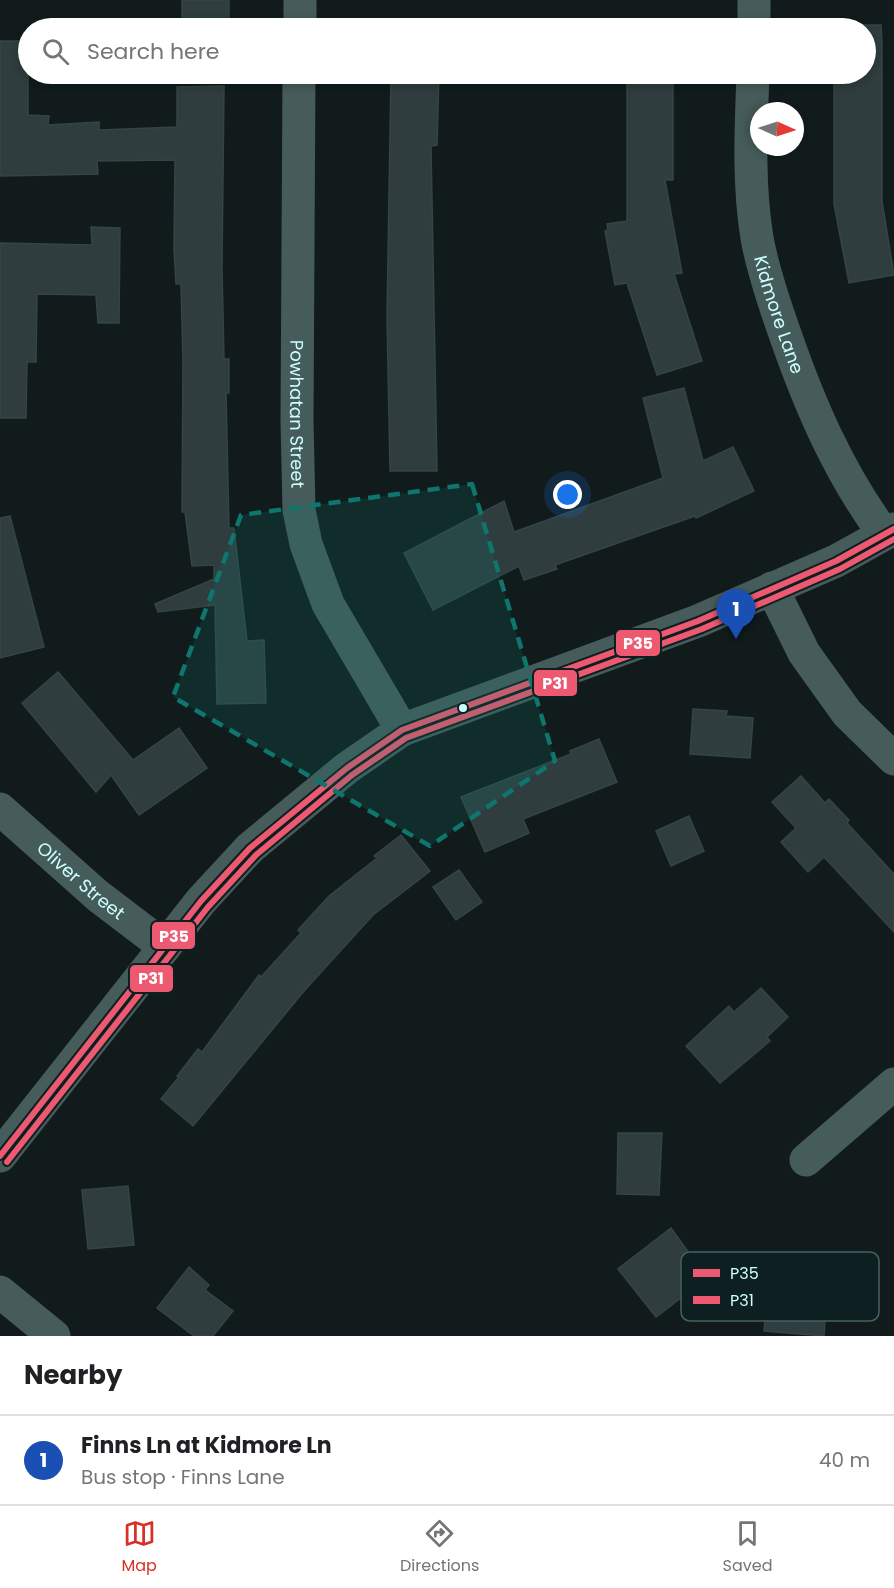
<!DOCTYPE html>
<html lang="en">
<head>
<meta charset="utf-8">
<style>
  body { margin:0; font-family:Poppins,sans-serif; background:#f6f6f6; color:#202124 }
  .compass { position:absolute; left:750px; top:102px; width:54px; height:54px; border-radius:50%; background:#fff; box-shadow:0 3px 9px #0003; rotate:93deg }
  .you { position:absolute; left:568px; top:495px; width:21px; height:21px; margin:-15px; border:4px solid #fff; border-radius:50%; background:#1a73e8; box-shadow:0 0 0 9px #1a73e833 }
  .badge { display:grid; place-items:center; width:39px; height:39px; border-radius:50%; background:#d93025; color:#fff; font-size:20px; font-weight:700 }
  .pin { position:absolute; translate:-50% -50px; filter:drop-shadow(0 2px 3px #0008) }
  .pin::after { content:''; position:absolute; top:32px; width:21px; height:18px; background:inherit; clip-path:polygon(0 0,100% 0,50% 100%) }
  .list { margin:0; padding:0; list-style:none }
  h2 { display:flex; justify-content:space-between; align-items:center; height:78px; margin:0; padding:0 24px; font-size:26px }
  h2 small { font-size:20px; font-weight:400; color:#757577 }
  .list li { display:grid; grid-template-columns:39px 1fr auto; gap:18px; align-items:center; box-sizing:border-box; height:90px; padding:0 24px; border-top:2px solid #e0e0e0 }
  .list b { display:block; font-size:22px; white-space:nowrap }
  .list p { margin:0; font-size:20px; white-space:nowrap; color:#757577 }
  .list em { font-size:20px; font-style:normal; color:#757577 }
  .icon { flex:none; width:33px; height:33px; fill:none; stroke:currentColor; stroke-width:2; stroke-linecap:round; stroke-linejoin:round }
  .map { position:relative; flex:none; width:894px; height:1336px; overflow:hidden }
  .search { position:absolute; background:#fff; box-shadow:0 3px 9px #0003; left:18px; right:18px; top:18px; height:66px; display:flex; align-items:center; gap:15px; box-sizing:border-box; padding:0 21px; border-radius:33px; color:#757577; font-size:22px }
  .sheet { height:168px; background:#fff }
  nav { display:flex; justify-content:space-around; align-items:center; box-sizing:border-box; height:84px; border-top:2px solid #e0e0e0; background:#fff; font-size:16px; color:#757577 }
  nav a { display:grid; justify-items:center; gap:3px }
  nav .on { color:#d93025 }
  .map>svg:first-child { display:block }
  .building { fill:#2f3d3e; stroke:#334546; stroke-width:1.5 }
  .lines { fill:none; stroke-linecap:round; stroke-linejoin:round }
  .minor { stroke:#465c5a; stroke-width:33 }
  .bus-1-casing { stroke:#0d1f20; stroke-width:10 }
  .bus-2-casing { stroke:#0d1f20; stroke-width:10 }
  .bus-1 { stroke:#ec5970; stroke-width:6 }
  .bus-2 { stroke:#ec5970; stroke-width:6 }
  .marked { fill:#0f766e; fill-opacity:0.2; stroke:#0f766e; stroke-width:4.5; stroke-dasharray:12 8; stroke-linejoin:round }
  .bus-dot { fill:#cdfefe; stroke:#0d1f20; stroke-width:2 }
  .labels { text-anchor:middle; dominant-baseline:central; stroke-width:6; stroke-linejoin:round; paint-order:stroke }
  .street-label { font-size:18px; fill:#cdfefe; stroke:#0d1f20 }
  .key { fill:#0d1f20; stroke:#476263; stroke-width:1.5 }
  .key-label { font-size:16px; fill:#cdfefe }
  .line-badge { stroke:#0d1f20; stroke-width:2 }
  .badge-label { font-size:16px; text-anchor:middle; font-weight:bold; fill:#fff }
</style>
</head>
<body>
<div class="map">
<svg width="894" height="1336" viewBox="0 0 894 1336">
  <rect width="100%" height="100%" fill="#111b1c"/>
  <g class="building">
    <rect x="182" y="0" width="47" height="28"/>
    <path d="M 834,25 L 881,25 L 882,42 L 882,201 L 894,275 L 849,283 L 834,204 L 834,74 L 866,74 L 866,28 L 834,28 Z"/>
    <rect x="626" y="26" width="47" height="2"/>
    <path d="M 0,41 L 28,41 L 28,115 L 49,116 L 48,125 L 99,122 L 99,130 L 177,127 L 177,87 L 224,86 L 222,268 L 224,359 L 229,359 L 229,393 L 226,393 L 229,528 L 234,528 L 247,641 L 264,640 L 266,703 L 217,704 L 215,605 L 158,612 L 155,604 L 214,579 L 214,565 L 192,566 L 185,512 L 182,512 L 183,362 L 181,284 L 176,284 L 174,249 L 175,160 L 97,161 L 98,174 L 0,176 Z"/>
    <path d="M 391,74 L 439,74 L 437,145 L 431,146 L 437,471 L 390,471 L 387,316 Z"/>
    <path d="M 627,74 L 673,74 L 673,180 L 665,180 L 682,273 L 674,274 L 702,361 L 657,375 L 627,283 L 615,285 L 605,231 L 608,230 L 607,224 L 627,221 Z"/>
    <path d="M 91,227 L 120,228 L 119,323 L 98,323 L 96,295 L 37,294 L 36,362 L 27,362 L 26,418 L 0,418 L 0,243 L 92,245 Z"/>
    <path d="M 684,388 L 703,461 L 733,447 L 754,491 L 696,518 L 695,516 L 555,565 L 557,569 L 524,580 L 519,566 L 433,610 L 404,553 L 504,501 L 514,532 L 663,478 L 643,398 Z"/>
    <path d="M 10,516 L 44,647 L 0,658 L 0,518 Z"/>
    <path d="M 58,672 L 133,760 L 179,728 L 207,768 L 139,815 L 111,775 L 96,792 L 22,703 Z"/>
    <path d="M 693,709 L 727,711 L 726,716 L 753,718 L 750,758 L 690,754 Z"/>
    <path d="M 599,739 L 617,782 L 523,819 L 529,833 L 485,852 L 461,797 L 571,754 L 570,751 Z"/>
    <path d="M 801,776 L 825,803 L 829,799 L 849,820 L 847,823 L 894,874 L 894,932 L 824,857 L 808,872 L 781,842 L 796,828 L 772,802 Z"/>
    <path d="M 689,816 L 704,851 L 671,866 L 656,831 Z"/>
    <path d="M 401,835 L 430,871 L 373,915 L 304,991 L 193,1126 L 161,1099 L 179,1077 L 177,1076 L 198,1049 L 202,1052 L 259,975 L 261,977 L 301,933 L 298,930 L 329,896 L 377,858 L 374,856 Z"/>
    <path d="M 459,870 L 482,902 L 456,920 L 433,887 Z"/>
    <path d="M 761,988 L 788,1017 L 767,1037 L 770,1041 L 720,1083 L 686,1046 L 729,1006 L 734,1012 Z"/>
    <path d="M 618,1133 L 662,1133 L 659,1195 L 617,1194 Z"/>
    <path d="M 128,1186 L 134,1245 L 88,1249 L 82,1190 Z"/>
    <path d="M 671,1228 L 707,1278 L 656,1317 L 618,1269 Z"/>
    <path d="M 189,1267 L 209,1285 L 205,1290 L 233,1311 L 213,1336 L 194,1336 L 157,1308 Z"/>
    <path d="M 768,1284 L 827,1292 L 824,1336 L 764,1331 Z"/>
  </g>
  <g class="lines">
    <g class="minor">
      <path d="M 300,28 L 300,0"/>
      <path d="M 754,28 L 754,0"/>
      <path id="s1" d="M 299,74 L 297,421 L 299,510 L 306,544 L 328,604 L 402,730"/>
      <path id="s2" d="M 753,74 C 751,128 748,183 757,238 C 763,271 774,303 785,334 C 810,406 839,473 884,534"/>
      <path d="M 772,588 L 804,653 L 847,713 L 894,759"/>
      <path id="s3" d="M 0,809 L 98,896 L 165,947"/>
      <path d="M 0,1156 L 201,901 L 250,848 L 347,768 L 402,730 L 698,621 L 836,561 L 894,529"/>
      <path d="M 806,1160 L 894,1084"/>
      <path d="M 0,1292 L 54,1336"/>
    </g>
    <g class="bus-1-casing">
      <path id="bus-1" d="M 0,1156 L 201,901 L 250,848 L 347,768 L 402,730 L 698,621 L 836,561 L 894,529"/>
    </g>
    <g class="bus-2-casing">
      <path id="bus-2" d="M 7,1162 L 208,907 L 256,855 L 352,775 L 406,738 L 702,629 L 840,569 L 894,539"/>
    </g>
    <use href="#bus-1" class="bus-1"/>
    <use href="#bus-2" class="bus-2"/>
  </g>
  <path class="marked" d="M 472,484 L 555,761 L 430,846 L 173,697 L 241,515 Z"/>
  <circle class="bus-dot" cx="463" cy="708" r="5"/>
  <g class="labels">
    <g class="street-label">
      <text stroke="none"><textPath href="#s2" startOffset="244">Kidmore Lane</textPath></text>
      <text stroke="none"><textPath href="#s1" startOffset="340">Powhatan Street</textPath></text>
      <text stroke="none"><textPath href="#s3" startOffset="108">Oliver Street</textPath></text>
    </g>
  </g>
  <rect x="681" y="1252" width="198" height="69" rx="9" class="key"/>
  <rect x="693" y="1269" width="27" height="8" fill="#ec5970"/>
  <rect x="693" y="1296" width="27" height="8" fill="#ec5970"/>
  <g class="key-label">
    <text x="730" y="1279">P35</text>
    <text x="730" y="1306">P31</text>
  </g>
  <g class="line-badge">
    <rect x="615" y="629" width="46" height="28" rx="6" fill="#ec5970"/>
    <rect x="533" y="669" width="45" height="28" rx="6" fill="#ec5970"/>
    <rect x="151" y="921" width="45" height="29" rx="6" fill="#ec5970"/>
    <rect x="129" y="964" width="45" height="29" rx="6" fill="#ec5970"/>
  </g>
  <g class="badge-label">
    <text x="638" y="649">P35</text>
    <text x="555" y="689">P31</text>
    <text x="174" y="942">P35</text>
    <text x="151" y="984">P31</text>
  </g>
</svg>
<svg class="compass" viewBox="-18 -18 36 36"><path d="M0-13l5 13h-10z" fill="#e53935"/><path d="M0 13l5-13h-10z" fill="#757577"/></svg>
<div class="you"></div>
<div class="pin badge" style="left:736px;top:639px;background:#1a4fb4">1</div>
<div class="search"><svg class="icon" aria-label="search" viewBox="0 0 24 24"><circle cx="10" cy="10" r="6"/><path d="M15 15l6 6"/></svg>Search here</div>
</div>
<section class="sheet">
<h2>Nearby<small></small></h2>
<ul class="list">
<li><span class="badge" style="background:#1a4fb4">1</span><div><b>Finns Ln at Kidmore Ln</b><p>Bus stop · Finns Lane</p></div><em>40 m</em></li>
</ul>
</section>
<nav>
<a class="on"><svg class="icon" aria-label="map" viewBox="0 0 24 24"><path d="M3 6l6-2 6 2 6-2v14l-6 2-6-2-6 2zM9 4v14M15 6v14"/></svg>Map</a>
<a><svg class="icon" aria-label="directions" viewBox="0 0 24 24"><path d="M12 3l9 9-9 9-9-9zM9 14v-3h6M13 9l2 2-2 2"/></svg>Directions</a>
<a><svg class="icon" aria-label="saved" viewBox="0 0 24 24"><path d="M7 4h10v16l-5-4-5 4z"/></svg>Saved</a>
</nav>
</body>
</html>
